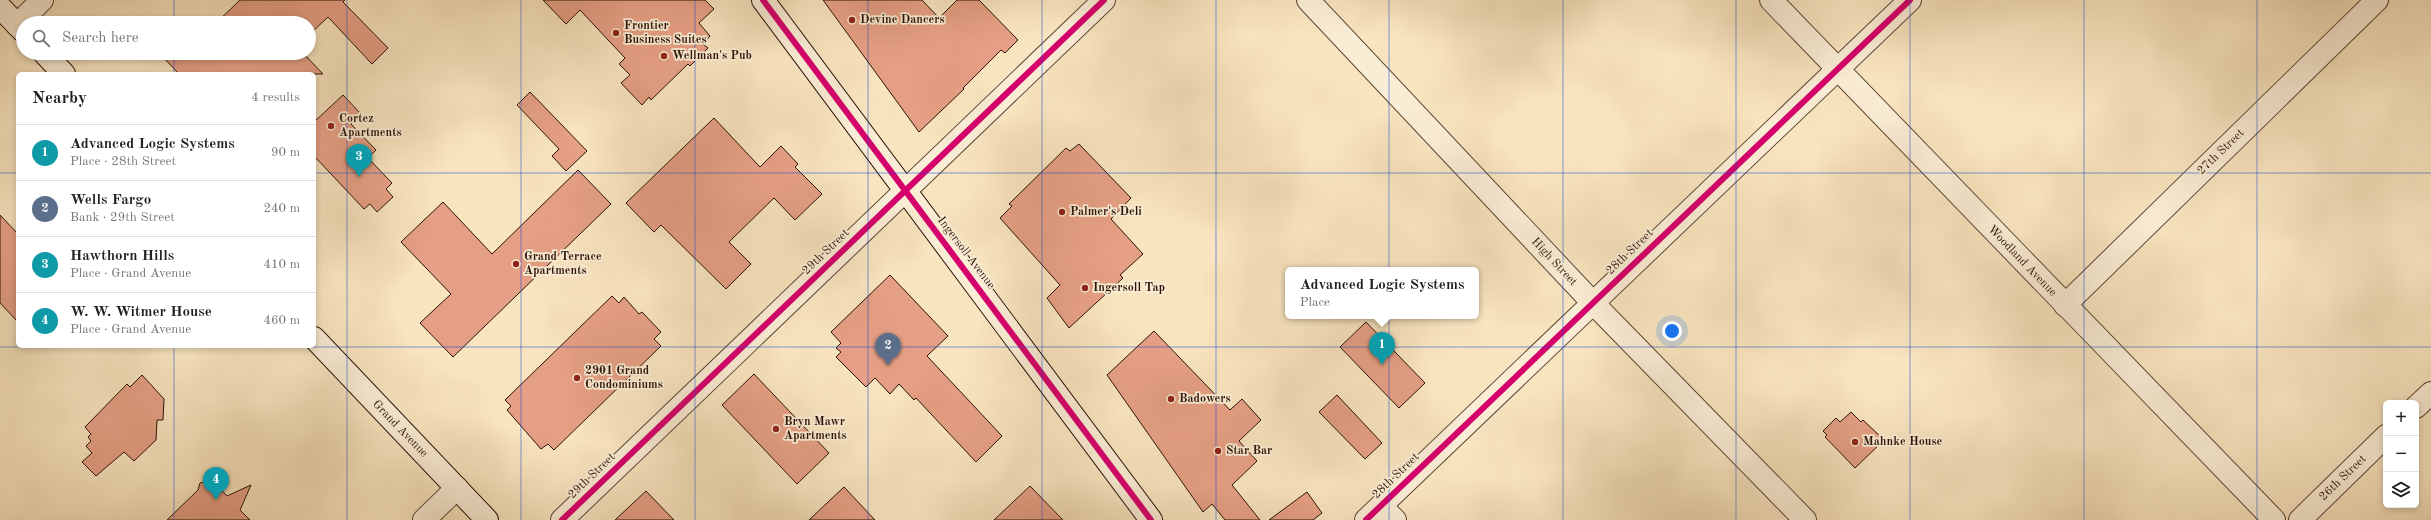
<!DOCTYPE html>
<html lang="en">
<head>
<meta charset="utf-8">
<style>
  body { margin:0; font-family:"Old Standard TT",serif; background:#f2f2f2; color:#202124 }
  .controls { position:absolute; right:12px; bottom:12px; display:grid; overflow:hidden; border-radius:6px; box-shadow:0 2px 6px #0003 }
  .controls button { width:36px; height:36px; display:grid; place-items:center; padding:0; border:0; border-bottom:1px solid #e0e0e0; background:#fff; color:#202124; font:20px sans-serif }
  .you { position:absolute; left:1672px; top:331px; width:14px; height:14px; margin:-10px; border:3px solid #fff; border-radius:50%; background:#1a73e8; box-shadow:0 0 0 6px #1a73e833 }
  .badge { display:grid; place-items:center; width:26px; height:26px; border-radius:50%; background:#8f2418; color:#fff; font-size:13px; font-weight:700 }
  .pin { position:absolute; translate:-50% -33px; filter:drop-shadow(0 1px 2px #0008) }
  .pin::after { content:''; position:absolute; top:21px; width:14px; height:12px; background:inherit; clip-path:polygon(0 0,100% 0,50% 100%) }
  .popup { position:absolute; left:1285px; top:267px; width:194px; height:52px; box-sizing:border-box; display:grid; place-content:center; border-radius:6px; background:#fff; filter:drop-shadow(0 1px 3px #0005); font-size:13px; white-space:nowrap; color:#757577 }
  .popup b { font-size:15px; color:#202124 }
  .popup::after { content:''; position:absolute; left:50%; top:100%; margin-left:-8px; border:8px solid transparent; border-top-color:#fff }
  .list { margin:0; padding:0; list-style:none }
  h2 { display:flex; justify-content:space-between; align-items:center; height:52px; margin:0; padding:0 16px; font-size:17px }
  h2 small { font-size:13px; font-weight:400; color:#757577 }
  .list li { display:grid; grid-template-columns:26px 1fr auto; gap:12px; align-items:center; box-sizing:border-box; height:56px; padding:0 16px; border-top:1px solid #e0e0e0 }
  .list b { display:block; font-size:15px; white-space:nowrap }
  .list p { margin:0; font-size:13px; white-space:nowrap; color:#757577 }
  .list em { font-size:13px; font-style:normal; color:#757577 }
  .icon { flex:none; width:22px; height:22px; fill:none; stroke:currentColor; stroke-width:2; stroke-linecap:round; stroke-linejoin:round }
  .map { position:relative; flex:none; width:2431px; height:520px; overflow:hidden }
  .search { position:absolute; background:#fff; box-shadow:0 2px 6px #0003; left:16px; top:16px; width:300px; height:44px; display:flex; align-items:center; gap:10px; box-sizing:border-box; padding:0 14px; border-radius:22px; color:#757577; font-size:15px }
  .panel { position:absolute; background:#fff; box-shadow:0 2px 6px #0003; left:16px; top:72px; width:300px; height:276px; border-radius:6px }
  .map>svg:first-child { display:block }
  .building { fill:#e59f84; stroke:#2c1207 }
  .lines { fill:none; stroke-linecap:round; stroke-linejoin:round }
  .minor-casing { stroke:#5f4635; stroke-width:24 }
  .tertiary-casing { stroke:#5f4635; stroke-width:24 }
  .secondary-casing { stroke:#2c1207; stroke-width:24 }
  .minor { stroke:#faedd5; stroke-width:22 }
  .tertiary { stroke:#faedd5; stroke-width:22 }
  .secondary { stroke:#faedd5; stroke-width:22 }
  .cycleway-casing { stroke:#faedd5; stroke-width:8 }
  .cycleway { stroke:#d6006c; stroke-width:6 }
  .grid { fill:none; stroke:#1d4ed8; stroke-width:1; stroke-opacity:0.55 }
  .poi-dot { fill:#8f2418; stroke:#faedd5; stroke-width:1.5 }
  .labels { text-anchor:middle; dominant-baseline:central; stroke-width:3.5; stroke-linejoin:round; paint-order:stroke }
  .poi-label { font-size:12px; font-weight:bold; fill:#2c1207; stroke:#faedd5; text-anchor:start }
  .street-label { font-size:12px; fill:#2c1207; stroke:#faedd5 }
</style>
</head>
<body>
<div class="map">
<svg width="2431" height="520" viewBox="0 0 2431 520">
  <rect width="100%" height="100%" fill="#f8e4bf"/>
  <filter id="stains"><feTurbulence type="fractalNoise" baseFrequency=".005" numOctaves="4"/><feColorMatrix values="0 0 0 0 .2 0 0 0 0 .09 0 0 0 0 .02 0 0 0 .5 -.17"/></filter>
  <radialGradient id="worn" r=".72"><stop offset=".6" stop-color="#630" stop-opacity="0"/><stop offset="1" stop-color="#630" stop-opacity=".3"/></radialGradient>
  <g class="building">
    <path d="M 240,0 L 345,0 L 343,2 L 388,48 L 372,64 L 328,17 L 309,35 L 309,23 L 216,23 Z"/>
    <path d="M 543,0 L 705,0 L 714,9 L 699,23 L 710,36 L 703,44 L 708,48 L 690,66 L 688,64 L 651,100 L 649,97 L 642,105 L 621,83 L 630,75 L 619,64 L 625,58 L 580,10 L 566,24 Z"/>
    <path d="M 823,0 L 922,0 L 939,18 L 957,0 L 979,0 L 1018,40 L 1005,53 L 1001,50 L 963,88 L 964,89 L 919,132 Z"/>
    <path d="M 159,53 L 303,53 L 323,74 L 179,74 Z"/>
    <path d="M 530,92 L 587,151 L 566,171 L 552,156 L 559,149 L 517,105 Z"/>
    <path d="M 343,95 L 361,114 L 351,124 L 376,150 L 368,158 L 392,183 L 386,189 L 393,197 L 377,212 L 370,204 L 364,209 L 314,156 L 314,122 Z"/>
    <path d="M 714,118 L 760,167 L 781,146 L 798,164 L 795,167 L 822,194 L 795,220 L 774,198 L 729,242 L 751,264 L 726,289 L 661,225 L 654,232 L 626,203 Z"/>
    <path d="M 1079,144 L 1131,198 L 1111,219 L 1143,254 L 1120,275 L 1123,278 L 1069,328 L 1047,298 L 1060,285 L 1000,218 L 1012,206 L 1009,204 L 1066,148 L 1070,151 Z"/>
    <path d="M 578,170 L 611,204 L 453,357 L 420,323 L 451,294 L 401,242 L 443,202 L 492,254 Z"/>
    <path d="M 0,215 L 18,234 L 18,322 L 0,303 Z"/>
    <path d="M 890,275 L 948,336 L 927,356 L 1002,436 L 976,462 L 916,398 L 914,400 L 899,384 L 890,394 L 875,378 L 866,387 L 836,357 L 841,352 L 836,348 L 841,343 L 831,332 Z"/>
    <path d="M 612,296 L 619,303 L 624,297 L 639,314 L 642,312 L 661,332 L 654,339 L 661,346 L 554,450 L 548,444 L 541,449 L 507,410 L 511,406 L 505,400 Z"/>
    <path d="M 1366,322 L 1425,383 L 1399,408 L 1340,347 Z"/>
    <path d="M 1154,331 L 1230,410 L 1242,399 L 1261,420 L 1239,441 L 1257,461 L 1232,485 L 1260,520 L 1225,520 L 1212,504 L 1203,512 L 1107,375 Z"/>
    <path d="M 754,374 L 829,453 L 797,484 L 722,405 Z"/>
    <path d="M 142,375 L 164,399 L 163,420 L 157,420 L 156,440 L 134,461 L 124,452 L 96,476 L 82,462 L 92,453 L 86,446 L 91,441 L 88,437 L 91,434 L 85,427 L 127,384 L 130,387 Z"/>
    <path d="M 1337,395 L 1382,443 L 1365,459 L 1319,412 Z"/>
    <path d="M 1851,412 L 1861,422 L 1863,420 L 1881,437 L 1878,440 L 1881,443 L 1855,468 L 1825,437 L 1827,435 L 1823,431 L 1836,418 L 1840,422 Z"/>
    <path d="M 212,480 L 227,496 L 251,485 L 240,510 L 250,520 L 167,520 L 198,490 L 200,483 Z"/>
    <path d="M 1030,486 L 1063,520 L 994,520 Z"/>
    <path d="M 844,487 L 875,520 L 809,520 Z"/>
    <path d="M 646,491 L 674,520 L 615,520 Z"/>
    <path d="M 1307,492 L 1322,513 L 1313,520 L 1269,520 Z"/>
  </g>
  <g class="lines">
    <g class="minor-casing">
      <g id="minor">
        <path d="M 1308,0 L 1593,303 L 1805,520"/>
        <path d="M 1771,0 L 2274,520"/>
        <path d="M 2065,305 L 2377,0"/>
        <path d="M 2416,407 L 2431,393"/>
        <path d="M 1381,506 L 1395,520"/>
        <path d="M 424,520 L 457,488"/>
        <path d="M 562,520 L 1104,0"/>
        <path d="M 1366,520 L 1910,0"/>
        <path d="M 2300,520 L 2386,436"/>
      </g>
    </g>
    <g class="tertiary-casing">
      <path id="tertiary" d="M 17,25 L 42,0"/>
    </g>
    <g class="secondary-casing">
      <g id="secondary">
        <path d="M 763,0 L 1151,520"/>
        <path d="M 0,7 L 23,31"/>
        <path d="M 44,53 L 64,74"/>
        <path d="M 314,338 L 487,520"/>
      </g>
    </g>
    <use href="#minor" class="minor"/>
    <use href="#tertiary" class="tertiary"/>
    <use href="#secondary" class="secondary"/>
    <g class="cycleway-casing">
      <g id="cycleway">
        <path d="M 763,0 L 1151,520"/>
        <path d="M 562,520 L 1104,0"/>
        <path d="M 1366,520 L 1910,0"/>
      </g>
    </g>
    <use href="#cycleway" class="cycleway"/>
  </g>
  <path class="grid" d="M 174,0 L 174,23M 347,0 L 347,520M 521,0 L 521,520M 695,0 L 695,520M 868,0 L 868,520M 1042,0 L 1042,520M 1216,0 L 1216,520M 1389,0 L 1389,520M 1563,0 L 1563,520M 1736,0 L 1736,520M 1910,0 L 1910,520M 2084,0 L 2084,520M 2257,0 L 2257,520M 174,53 L 174,74M 0,173 L 18,173M 314,173 L 2431,173M 174,346 L 174,520M 0,347 L 2431,347"/>
  <g class="poi-dot">
    <circle cx="852" cy="20" r="4"/>
    <circle cx="616" cy="33" r="4"/>
    <circle cx="664" cy="56" r="4"/>
    <circle cx="331" cy="126" r="4"/>
    <circle cx="1062" cy="212" r="4"/>
    <circle cx="516" cy="264" r="4"/>
    <circle cx="1085" cy="288" r="4"/>
    <circle cx="577" cy="378" r="4"/>
    <circle cx="1171" cy="399" r="4"/>
    <circle cx="776" cy="429" r="4"/>
    <circle cx="1855" cy="442" r="4"/>
    <circle cx="1218" cy="451" r="4"/>
  </g>
  <g class="labels">
    <g class="poi-label">
      <text x="860" y="20">Devine Dancers</text>
      <text x="624" y="26">Frontier<tspan x="624" dy="14">Business Suites</tspan></text>
      <text x="672" y="56">Wellman's Pub</text>
      <text x="339" y="119">Cortez<tspan x="339" dy="14">Apartments</tspan></text>
      <text x="1070" y="212">Palmer's Deli</text>
      <text x="524" y="257">Grand Terrace<tspan x="524" dy="14">Apartments</tspan></text>
      <text x="1093" y="288">Ingersoll Tap</text>
      <text x="585" y="371">2901 Grand<tspan x="585" dy="14">Condominiums</tspan></text>
      <text x="1179" y="399">Badowers</text>
      <text x="784" y="422">Bryn Mawr<tspan x="784" dy="14">Apartments</tspan></text>
      <text x="1863" y="442">Mahnke House</text>
      <text x="1226" y="451">Star Bar</text>
    </g>
    <g class="street-label">
      <text transform="translate(2221 152) rotate(-44)">27th Street</text>
      <text transform="translate(826 252) rotate(-44)">29th Street</text>
      <text transform="translate(1630 252) rotate(-44)">28th Street</text>
      <text transform="translate(966 253) rotate(53)">Ingersoll Avenue</text>
      <text transform="translate(2022 261) rotate(46)">Woodland Avenue</text>
      <text transform="translate(1554 262) rotate(47)">High Street</text>
      <text transform="translate(400 429) rotate(46)">Grand Avenue</text>
      <text transform="translate(592 476) rotate(-44)">29th Street</text>
      <text transform="translate(1396 476) rotate(-44)">28th Street</text>
      <text transform="translate(2343 478) rotate(-44)">26th Street</text>
    </g>
  </g>
  <rect width="100%" height="100%" filter="url(#stains)"/>
  <rect width="100%" height="100%" fill="url(#worn)"/>
</svg>
<div class="controls">
<button>+</button>
<button>−</button>
<button><svg class="icon" aria-label="layers" viewBox="0 0 24 24"><path d="M12 4l9 5-9 5-9-5zM3 14l9 5 9-5"/></svg></button>
</div>
<div class="you"></div>
<div class="pin badge" style="left:1382px;top:365px;background:#0f9aa8">1</div>
<div class="popup"><b>Advanced Logic Systems</b>Place</div>
<div class="pin badge" style="left:888px;top:366px;background:#5c6f8a">2</div>
<div class="pin badge" style="left:359px;top:177px;background:#0f9aa8">3</div>
<div class="pin badge" style="left:216px;top:500px;background:#0f9aa8">4</div>
<div class="search"><svg class="icon" aria-label="search" viewBox="0 0 24 24"><circle cx="10" cy="10" r="6"/><path d="M15 15l6 6"/></svg>Search here</div>
<section class="panel">
<h2>Nearby<small>4 results</small></h2>
<ul class="list">
<li><span class="badge" style="background:#0f9aa8">1</span><div><b>Advanced Logic Systems</b><p>Place · 28th Street</p></div><em>90 m</em></li>
<li><span class="badge" style="background:#5c6f8a">2</span><div><b>Wells Fargo</b><p>Bank · 29th Street</p></div><em>240 m</em></li>
<li><span class="badge" style="background:#0f9aa8">3</span><div><b>Hawthorn Hills</b><p>Place · Grand Avenue</p></div><em>410 m</em></li>
<li><span class="badge" style="background:#0f9aa8">4</span><div><b>W. W. Witmer House</b><p>Place · Grand Avenue</p></div><em>460 m</em></li>
</ul>
</section>
</div>
</body>
</html>
